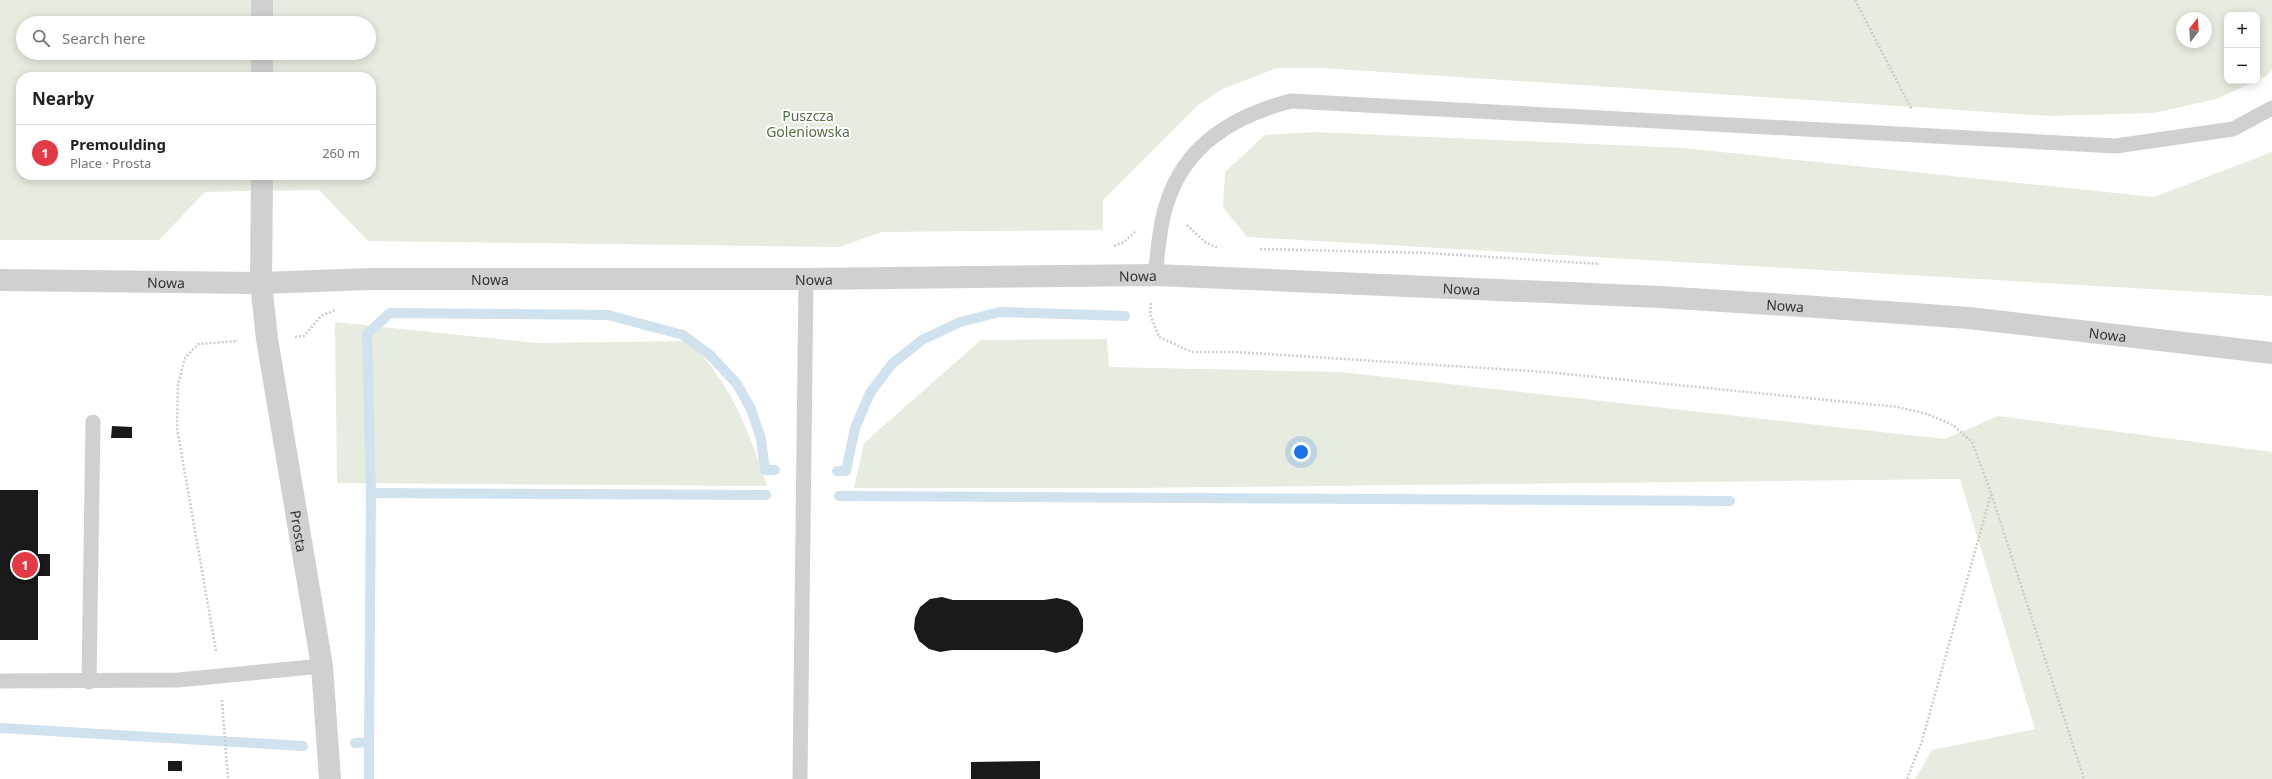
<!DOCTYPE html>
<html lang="en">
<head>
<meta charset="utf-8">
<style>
  body { margin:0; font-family:"Noto Sans",sans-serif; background:#f2f2f2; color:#222 }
  .controls { position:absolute; right:12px; top:12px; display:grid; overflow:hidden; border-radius:8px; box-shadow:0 2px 10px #0003 }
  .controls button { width:36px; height:36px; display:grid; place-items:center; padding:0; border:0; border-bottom:1px solid #e0e0e0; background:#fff; color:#222; font:20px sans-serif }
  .compass { position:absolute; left:2176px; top:12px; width:36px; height:36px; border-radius:50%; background:#fff; box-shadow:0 2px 10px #0003; rotate:17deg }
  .you { position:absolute; left:1301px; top:452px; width:14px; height:14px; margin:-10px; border:3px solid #fff; border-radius:50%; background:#1a73e8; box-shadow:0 0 0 6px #1a73e833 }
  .badge { display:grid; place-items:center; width:26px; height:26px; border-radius:50%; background:#e63946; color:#fff; font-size:13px; font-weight:700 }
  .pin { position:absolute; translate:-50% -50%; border:2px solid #fff; box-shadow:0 1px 4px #0006 }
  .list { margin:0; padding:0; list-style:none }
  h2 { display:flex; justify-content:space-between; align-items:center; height:52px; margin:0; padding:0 16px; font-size:17px }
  h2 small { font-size:13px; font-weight:400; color:#767676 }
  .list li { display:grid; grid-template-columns:26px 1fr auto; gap:12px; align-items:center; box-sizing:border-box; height:56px; padding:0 16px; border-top:1px solid #e0e0e0 }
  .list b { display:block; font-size:15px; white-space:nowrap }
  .list p { margin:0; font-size:13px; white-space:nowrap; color:#767676 }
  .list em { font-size:13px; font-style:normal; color:#767676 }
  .icon { flex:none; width:22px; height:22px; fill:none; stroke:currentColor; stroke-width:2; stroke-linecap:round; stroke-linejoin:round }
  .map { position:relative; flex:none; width:2272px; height:779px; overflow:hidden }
  .search { position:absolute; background:#fff; box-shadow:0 2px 10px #0003; left:16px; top:16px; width:360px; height:44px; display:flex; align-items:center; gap:10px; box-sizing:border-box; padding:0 14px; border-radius:22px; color:#767676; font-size:15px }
  .panel { position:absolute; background:#fff; box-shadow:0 2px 10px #0003; left:16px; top:72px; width:360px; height:108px; border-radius:16px }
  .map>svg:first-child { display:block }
  .green { fill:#e6ecdf; fill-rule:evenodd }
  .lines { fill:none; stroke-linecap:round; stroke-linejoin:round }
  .stream { stroke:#cfe2ee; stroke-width:10 }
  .building { fill:#1a1a1a }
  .path { stroke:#cdcdcd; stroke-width:2.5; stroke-dasharray:2 2; stroke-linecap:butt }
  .service { stroke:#d0d0d0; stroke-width:15 }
  .tertiary { stroke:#d0d0d0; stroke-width:22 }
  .labels { text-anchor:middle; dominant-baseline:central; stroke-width:4; stroke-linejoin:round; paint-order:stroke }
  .park-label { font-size:14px; fill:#56703f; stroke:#fff }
  .street-label { font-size:14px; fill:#333; stroke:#fff }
</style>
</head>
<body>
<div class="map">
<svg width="2272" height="779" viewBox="0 0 2272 779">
  <rect width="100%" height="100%" fill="#fff"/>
  <g class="green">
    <path d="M 0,0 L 2272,0 L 2272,70 L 2266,76 L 2257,81 L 2257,15 L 2227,15 L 2227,81 L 2256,81 L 2216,99 L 2154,113 L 2050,116 L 1322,68 L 1277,68 L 1222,89 L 1197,106 L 1103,200 L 1103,230 L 882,232 L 839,247 L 368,241 L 319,190 L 205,192 L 159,240 L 0,240 ZM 2182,18 L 2206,18 L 2206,42 L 2182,42 ZM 23,23 L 369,23 L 369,53 L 23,53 ZM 21,77 L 371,77 L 371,175 L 21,175 Z"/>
    <path d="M 1315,132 L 1683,148 L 2154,197 L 2272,152 L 2272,296 L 1247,237 L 1223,207 L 1225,172 L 1265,135 Z"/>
    <path d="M 335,322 L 537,343 L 690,341 C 698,351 708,361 715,372 C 740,406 754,447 767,486 L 337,483 Z"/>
    <path d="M 1107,339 L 1109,367 L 1341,372 L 1945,439 L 1998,416 L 2272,452 L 2272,779 L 1915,779 L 1932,750 L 2035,729 L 1960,479 L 1132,488 L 854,488 L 864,443 L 981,340 Z"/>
  </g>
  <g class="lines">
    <g class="stream">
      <path d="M 837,471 L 846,471 L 855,428 L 870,393 L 892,364 L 922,340 L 960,322 L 1000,312 L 1125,316"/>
      <path d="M 371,493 L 766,495"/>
      <path d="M 839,496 L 1730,501"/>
      <path d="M 0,728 L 303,746"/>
      <path d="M 355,743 L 369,742 L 371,493 L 367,334 L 390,313 L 608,315 L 683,335 L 710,355 L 737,384 L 751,409 L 761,439 L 765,470 L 775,470"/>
      <path d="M 369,779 L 369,742"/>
    </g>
  </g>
  <g class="building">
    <path d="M 112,426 L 132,427 L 132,438 L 111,438 Z"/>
    <path d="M 0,490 L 38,490 L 38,554 L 50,554 L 50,576 L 38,576 L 38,640 L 0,640 Z"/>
    <path d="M 942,597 L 953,600 L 1044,600 L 1057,598 L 1069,601 L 1078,608 L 1083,619 L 1083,631 L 1078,643 L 1068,650 L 1056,653 L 1044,650 L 952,650 L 940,652 L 929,649 L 919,641 L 914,629 L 915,618 L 920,607 L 930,599 Z"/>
    <rect x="168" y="761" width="14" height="10"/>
    <path d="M 1040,761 L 1040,779 L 971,779 L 971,762 Z"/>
  </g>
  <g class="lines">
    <g class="path">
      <path d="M 1855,0 L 1912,110"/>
      <path d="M 1187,225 L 1205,242 L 1219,248"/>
      <path d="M 1114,246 L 1124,242 L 1135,232"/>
      <path d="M 1260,249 L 1428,253 L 1600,264"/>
      <path d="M 1151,303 L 1150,314 L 1159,337 L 1192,352 L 1236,352 L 1546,372 L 1898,407 L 1927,414 L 1953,425 L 1972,442 L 1991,493 L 2084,779"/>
      <path d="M 295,337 L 304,336 L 321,316 L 335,310"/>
      <path d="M 216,651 L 177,428 L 178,384 L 185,358 L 198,344 L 238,341"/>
      <path d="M 222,700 L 228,779"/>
      <path d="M 1907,779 L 1922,741 L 1991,494"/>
    </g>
    <g class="service">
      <path d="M 1155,275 C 1158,253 1159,227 1166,206 C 1184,145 1233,116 1291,101 L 2116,146 L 2233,129 L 2272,108"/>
      <path d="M 0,681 L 178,680 L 322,666"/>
      <path d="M 89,682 L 93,422"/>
      <path d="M 800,779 L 806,279"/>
    </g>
    <g class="tertiary">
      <path d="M 262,23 L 262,0"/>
      <path d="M 262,77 L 262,53"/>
      <path id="s1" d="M 262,175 L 261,283 L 267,339 L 322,666 L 330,779"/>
      <path id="s2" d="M 0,280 L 261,283 L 370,279 L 806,279 L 1155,275 L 1660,297 L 1817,307 L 1969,318 L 2272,353"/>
    </g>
  </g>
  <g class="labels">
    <g class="park-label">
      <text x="808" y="115">Puszcza<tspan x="808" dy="16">Goleniowska</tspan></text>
    </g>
    <g class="street-label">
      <text stroke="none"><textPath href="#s2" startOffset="1138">Nowa</textPath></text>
      <text stroke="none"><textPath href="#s2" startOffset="490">Nowa</textPath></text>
      <text stroke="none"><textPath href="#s2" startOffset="814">Nowa</textPath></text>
      <text stroke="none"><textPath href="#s2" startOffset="166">Nowa</textPath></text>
      <text stroke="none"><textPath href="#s2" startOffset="1462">Nowa</textPath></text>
      <text stroke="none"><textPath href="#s2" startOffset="1786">Nowa</textPath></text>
      <text stroke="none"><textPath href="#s2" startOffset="2110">Nowa</textPath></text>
      <text stroke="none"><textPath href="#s1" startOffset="359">Prosta</textPath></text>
    </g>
  </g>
</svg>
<div class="controls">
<button>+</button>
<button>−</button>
</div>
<svg class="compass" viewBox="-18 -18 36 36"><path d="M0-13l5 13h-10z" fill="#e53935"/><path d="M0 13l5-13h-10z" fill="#767676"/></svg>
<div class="you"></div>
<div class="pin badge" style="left:25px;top:565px">1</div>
<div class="search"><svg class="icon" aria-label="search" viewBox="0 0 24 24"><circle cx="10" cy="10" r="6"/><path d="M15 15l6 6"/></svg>Search here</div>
<section class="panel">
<h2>Nearby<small></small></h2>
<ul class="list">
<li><span class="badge">1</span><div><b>Premoulding</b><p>Place · Prosta</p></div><em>260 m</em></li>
</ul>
</section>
</div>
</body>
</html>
